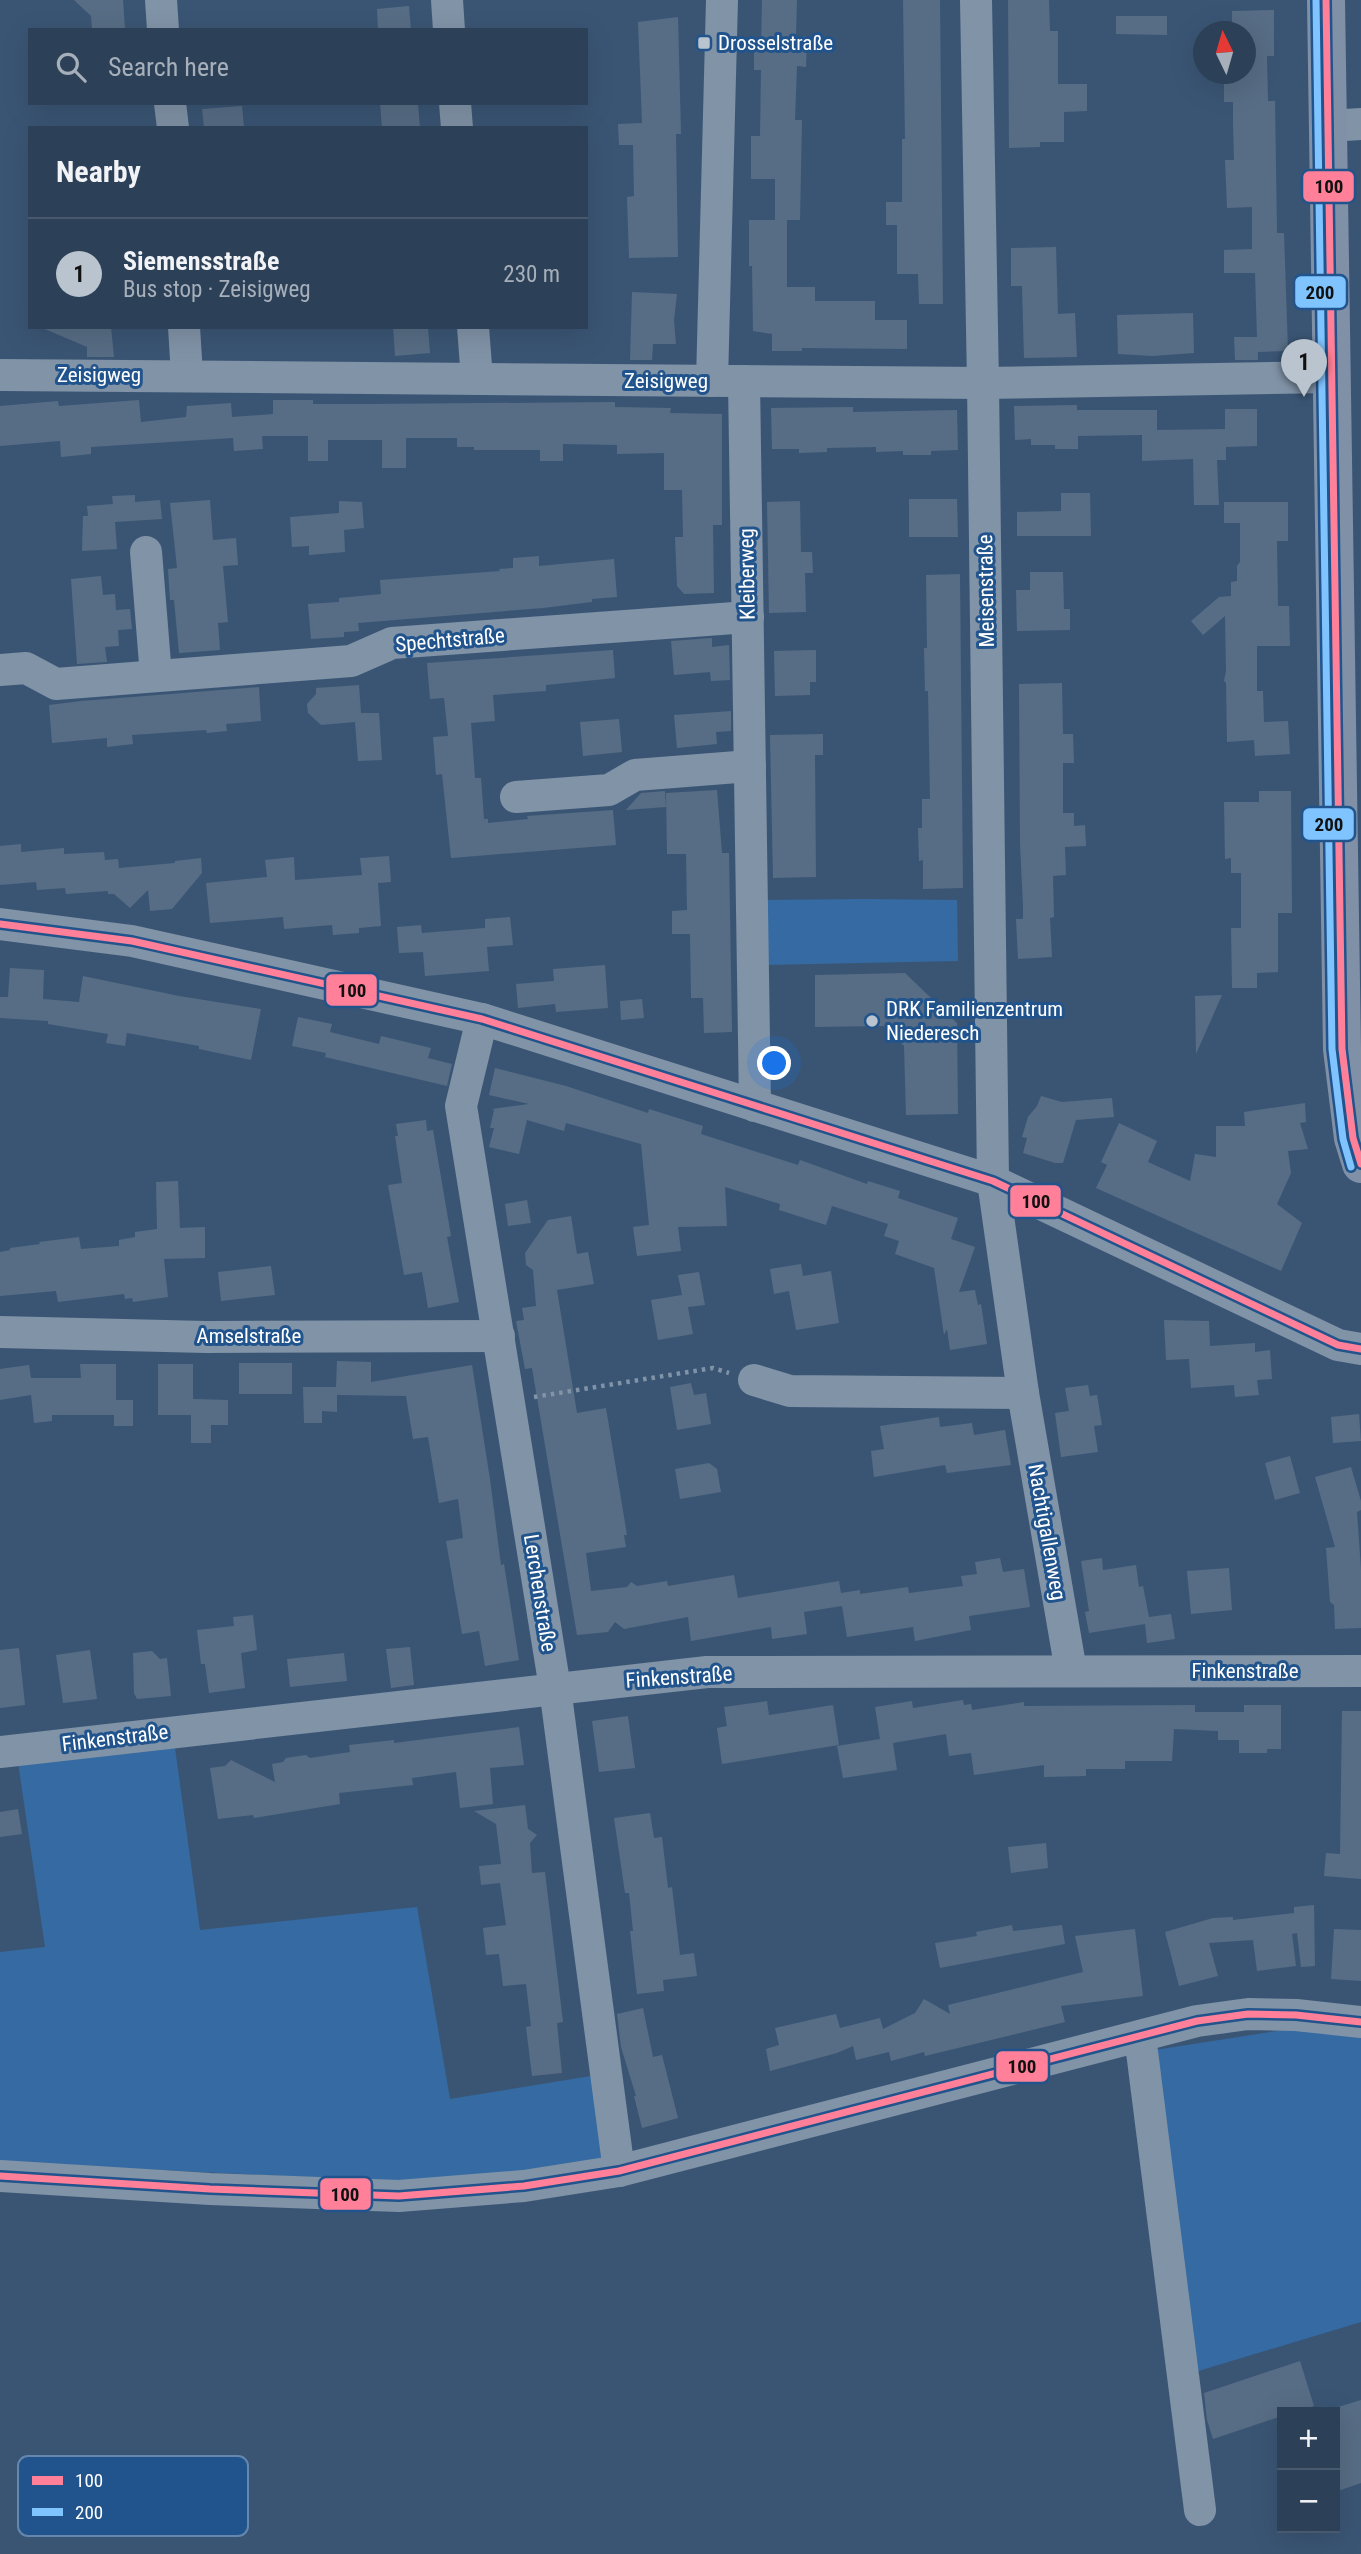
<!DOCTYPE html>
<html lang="en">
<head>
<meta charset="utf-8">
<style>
  body { margin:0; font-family:"Roboto Condensed",sans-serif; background:#34475d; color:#f1f3f6 }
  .controls { position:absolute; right:21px; bottom:21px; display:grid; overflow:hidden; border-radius:0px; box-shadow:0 7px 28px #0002 }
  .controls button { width:63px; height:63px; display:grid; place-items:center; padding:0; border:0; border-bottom:2px solid #48596d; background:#2c4057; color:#f1f3f6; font:35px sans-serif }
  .compass { position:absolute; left:1193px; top:21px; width:63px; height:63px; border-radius:50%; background:#2c4057; box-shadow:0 7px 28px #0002; rotate:355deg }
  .you { position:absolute; left:775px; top:1064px; width:24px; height:24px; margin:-18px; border:5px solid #fff; border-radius:50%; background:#1a73e8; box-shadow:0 0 0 10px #1a73e833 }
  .badge { display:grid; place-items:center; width:46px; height:46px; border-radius:50%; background:#bac4ce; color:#111; font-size:23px; font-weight:700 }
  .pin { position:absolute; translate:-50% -58px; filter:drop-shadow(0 2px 4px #0008) }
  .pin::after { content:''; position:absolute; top:37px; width:24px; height:21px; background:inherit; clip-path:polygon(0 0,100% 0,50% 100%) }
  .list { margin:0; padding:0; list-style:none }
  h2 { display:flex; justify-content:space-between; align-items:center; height:91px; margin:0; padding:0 28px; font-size:30px }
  h2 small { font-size:23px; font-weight:400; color:#a6afba }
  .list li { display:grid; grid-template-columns:46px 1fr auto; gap:21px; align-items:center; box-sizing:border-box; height:112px; padding:0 28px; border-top:2px solid #48596d }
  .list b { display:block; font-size:26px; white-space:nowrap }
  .list p { margin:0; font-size:23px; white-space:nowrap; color:#a6afba }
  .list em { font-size:23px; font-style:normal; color:#a6afba }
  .icon { flex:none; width:38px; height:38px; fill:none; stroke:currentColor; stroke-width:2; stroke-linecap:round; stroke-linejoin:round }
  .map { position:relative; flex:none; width:1361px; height:2554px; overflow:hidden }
  .search { position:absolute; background:#2c4057; box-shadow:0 7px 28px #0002; left:28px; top:28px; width:560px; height:77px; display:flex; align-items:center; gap:18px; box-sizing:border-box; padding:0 24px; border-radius:0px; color:#a6afba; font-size:26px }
  .panel { position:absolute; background:#2c4057; box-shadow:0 7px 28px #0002; left:28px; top:126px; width:560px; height:203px; border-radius:0px }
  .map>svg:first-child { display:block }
  .green { fill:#356ba2 }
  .building { fill:#576d85 }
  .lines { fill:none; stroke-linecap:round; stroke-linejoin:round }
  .path { stroke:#8193a7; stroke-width:4.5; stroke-dasharray:3.5 5; stroke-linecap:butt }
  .minor { stroke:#8193a7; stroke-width:32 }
  .major { stroke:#8091a7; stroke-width:38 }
  .bus-1-casing { stroke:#21548c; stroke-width:12 }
  .bus-2-casing { stroke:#21548c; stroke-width:12 }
  .bus-1 { stroke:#ff8098; stroke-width:7 }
  .bus-2 { stroke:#80c4ff; stroke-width:7 }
  .poi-dot { fill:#bac4ce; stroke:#21548c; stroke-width:2.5 }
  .labels { text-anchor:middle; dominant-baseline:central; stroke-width:6; stroke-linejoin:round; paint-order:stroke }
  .poi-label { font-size:21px; fill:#fff; stroke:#21548c; text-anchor:start }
  .street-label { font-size:21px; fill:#fff; stroke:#21548c }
  .key { fill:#21548c; stroke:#6487ae; stroke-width:2 }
  .key-label { font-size:19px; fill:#fff }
  .line-badge { stroke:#21548c; stroke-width:2.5 }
  .pale-badge-label { font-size:19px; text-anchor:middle; font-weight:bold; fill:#111 }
</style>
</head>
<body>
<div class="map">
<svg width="1361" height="2554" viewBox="0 0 1361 2554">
  <rect width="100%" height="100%" fill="#3a5574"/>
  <g class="green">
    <path d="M 864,899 L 957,900 L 958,961 L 763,965 L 762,900 Z"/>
    <path d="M 175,1748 L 200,1930 L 417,1907 L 450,2099 L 591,2076 L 602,2161 L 527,2173 L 404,2182 L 0,2162 L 0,1952 L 45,1947 L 18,1762 Z"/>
    <path d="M 1296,2028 L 1361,2038 L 1361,2322 L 1195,2372 L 1155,2050 Z"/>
  </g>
  <g class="building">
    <path d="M 74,0 L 123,0 L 125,28 L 92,30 L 91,16 Z"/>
    <path d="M 762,0 L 797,0 L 796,36 L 807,36 L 806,67 L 797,66 L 795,120 L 802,120 L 800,220 L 775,220 L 775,179 L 751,179 L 751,136 L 760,136 L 761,70 L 754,70 L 754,47 L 761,47 Z"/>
    <path d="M 903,0 L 940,0 L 943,304 L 919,304 L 918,274 L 897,274 L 897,225 L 886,225 L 886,202 L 902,202 L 902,139 L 905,139 Z"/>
    <path d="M 1008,0 L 1049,0 L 1050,31 L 1058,31 L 1058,84 L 1087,84 L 1087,111 L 1064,112 L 1064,142 L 1040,142 L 1040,147 L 1009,148 Z"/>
    <path d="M 409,6 L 411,30 L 378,30 L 377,9 Z"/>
    <path d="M 1274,10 L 1274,56 L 1267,56 L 1268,101 L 1275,101 L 1277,233 L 1284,233 L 1288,351 L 1258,352 L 1258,360 L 1235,360 L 1234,337 L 1257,337 L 1255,273 L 1224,273 L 1224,250 L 1252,249 L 1252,207 L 1227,208 L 1225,160 L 1234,160 L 1233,124 L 1233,102 L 1224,102 L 1224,74 L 1245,74 L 1245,32 L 1232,32 L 1232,11 Z"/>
    <path d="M 1116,16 L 1167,16 L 1167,35 L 1116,34 Z"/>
    <path d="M 678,17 L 681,134 L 676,134 L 678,257 L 629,258 L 627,197 L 634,196 L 633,145 L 619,145 L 618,124 L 642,123 L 638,22 Z"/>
    <path d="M 380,103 L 418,103 L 420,128 L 382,128 Z"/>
    <path d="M 242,106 L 244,126 L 204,128 L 202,109 Z"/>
    <path d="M 749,220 L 787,220 L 787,287 L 815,287 L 815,301 L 875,301 L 875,320 L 907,320 L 907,349 L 802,348 L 802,351 L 772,351 L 772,334 L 753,331 L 752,266 L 749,266 Z"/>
    <path d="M 1056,247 L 1058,314 L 1075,313 L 1077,357 L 1024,358 L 1022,286 L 1011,286 L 1011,248 Z"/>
    <path d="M 632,292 L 677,294 L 674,320 L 676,344 L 653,344 L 652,360 L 630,360 Z"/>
    <path d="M 1193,313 L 1194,353 L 1152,356 L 1118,354 L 1117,315 Z"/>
    <path d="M 40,327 L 111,327 L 114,357 L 87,357 L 87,347 Z"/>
    <path d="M 393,327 L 428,327 L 430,353 L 395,356 Z"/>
    <path d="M 139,400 L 141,422 L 186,417 L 187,406 L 231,403 L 232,417 L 273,414 L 273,400 L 313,400 L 313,404 L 371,404 L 615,402 L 615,407 L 671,408 L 670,413 L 722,414 L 722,525 L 713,525 L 714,593 L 684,594 L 677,586 L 675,537 L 683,537 L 682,490 L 664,490 L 664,453 L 617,454 L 617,445 L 563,444 L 563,461 L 540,461 L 540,450 L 474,450 L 474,447 L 457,447 L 457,438 L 406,438 L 406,468 L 382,468 L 382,440 L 328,440 L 328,461 L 308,461 L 308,436 L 262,436 L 263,449 L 234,451 L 233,438 L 91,447 L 91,454 L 61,457 L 60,441 L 0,446 L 0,406 L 58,401 L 59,406 Z"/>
    <path d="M 1077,405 L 1077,410 L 1157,410 L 1157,430 L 1225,429 L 1225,409 L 1257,409 L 1257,446 L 1226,447 L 1226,460 L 1217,460 L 1219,505 L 1194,505 L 1193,459 L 1142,461 L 1142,435 L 1078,436 L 1078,449 L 1055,449 L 1055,445 L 1031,445 L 1031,439 L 1015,440 L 1014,406 Z"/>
    <path d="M 853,407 L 853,412 L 957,410 L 958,450 L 931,451 L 931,455 L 903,455 L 903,451 L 876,452 L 876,447 L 827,448 L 827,452 L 799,453 L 799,449 L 772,449 L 771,408 Z"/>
    <path d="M 1061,493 L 1090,493 L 1091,536 L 1017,536 L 1017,512 L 1061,511 Z"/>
    <path d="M 135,495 L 135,502 L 160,500 L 162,519 L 115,522 L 117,549 L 82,551 L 83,516 L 88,516 L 87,506 L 113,504 L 112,496 Z"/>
    <path d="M 909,499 L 957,499 L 958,537 L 909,537 Z"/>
    <path d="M 210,500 L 213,540 L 236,538 L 238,565 L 223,566 L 228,622 L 218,623 L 220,650 L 179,653 L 174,600 L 170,600 L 168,569 L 177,568 L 170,503 Z"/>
    <path d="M 339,501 L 362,502 L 364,528 L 344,530 L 345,552 L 309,555 L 309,546 L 292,547 L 290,517 L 339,513 Z"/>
    <path d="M 800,501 L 801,552 L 812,552 L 813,573 L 805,573 L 806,612 L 769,613 L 767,502 Z"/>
    <path d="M 1224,502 L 1288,502 L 1288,541 L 1277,541 L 1278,606 L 1289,606 L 1290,646 L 1257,646 L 1257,691 L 1263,691 L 1264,722 L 1288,721 L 1290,754 L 1255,756 L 1254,740 L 1227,742 L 1226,683 L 1224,681 L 1226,671 L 1225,616 L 1203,635 L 1191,621 L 1219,597 L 1231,596 L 1231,582 L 1237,581 L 1237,566 L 1240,562 L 1240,523 L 1224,523 Z"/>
    <path d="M 539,556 L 539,566 L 614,559 L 617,597 L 592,599 L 592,602 L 543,608 L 358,623 L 359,631 L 344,632 L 344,637 L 311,639 L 308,604 L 339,602 L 339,598 L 381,594 L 380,580 L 500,571 L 499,569 L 513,568 L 513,558 Z"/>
    <path d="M 1030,572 L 1063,572 L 1064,609 L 1070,609 L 1070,630 L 1017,631 L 1016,590 L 1030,590 Z"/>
    <path d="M 960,574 L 963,888 L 923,889 L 923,860 L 919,861 L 918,828 L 922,828 L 922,799 L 930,799 L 928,691 L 925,691 L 924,648 L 927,648 L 926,575 Z"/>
    <path d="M 101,576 L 103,595 L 115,594 L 116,610 L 130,609 L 132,629 L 118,630 L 119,646 L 105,647 L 107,662 L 77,664 L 71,579 Z"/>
    <path d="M 712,638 L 712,647 L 729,645 L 730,680 L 711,681 L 710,672 L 674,675 L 671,641 Z"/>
    <path d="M 613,650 L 615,678 L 546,685 L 546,691 L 493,695 L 495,721 L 471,723 L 475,778 L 481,778 L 484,819 L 488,819 L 488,823 L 528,819 L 527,816 L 613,810 L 616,845 L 451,858 L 442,774 L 436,775 L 433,737 L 448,736 L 444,698 L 430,699 L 427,663 Z"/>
    <path d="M 816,650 L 816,682 L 810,682 L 810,695 L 775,696 L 774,651 Z"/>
    <path d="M 1062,683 L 1063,734 L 1073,734 L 1074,763 L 1063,763 L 1063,813 L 1074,813 L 1074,826 L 1085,825 L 1086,846 L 1065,847 L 1066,875 L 1053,876 L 1054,917 L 1050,918 L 1052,957 L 1018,959 L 1016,919 L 1023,919 L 1023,906 L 1020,844 L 1019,684 Z"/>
    <path d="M 359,685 L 361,713 L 379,713 L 382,760 L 358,761 L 355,722 L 321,725 L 308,713 L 307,704 L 316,694 L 316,688 Z"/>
    <path d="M 259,687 L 261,721 L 226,724 L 227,731 L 207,733 L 206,730 L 132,735 L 133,744 L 107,747 L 107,738 L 52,743 L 49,705 L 81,701 Z"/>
    <path d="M 731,711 L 731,731 L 716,732 L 717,744 L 677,748 L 674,715 Z"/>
    <path d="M 619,719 L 622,752 L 583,756 L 580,722 Z"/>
    <path d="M 823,734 L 823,755 L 815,755 L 816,877 L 773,878 L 770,735 Z"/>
    <path d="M 717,790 L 722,853 L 729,853 L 732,1032 L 704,1033 L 703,998 L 691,998 L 690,934 L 672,934 L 672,911 L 687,910 L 686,854 L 667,854 L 666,793 Z"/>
    <path d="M 665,791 L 666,807 L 626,810 L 641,793 Z"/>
    <path d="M 1259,791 L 1291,791 L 1292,913 L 1278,913 L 1278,972 L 1257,973 L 1257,988 L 1232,988 L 1231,928 L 1241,928 L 1241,873 L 1231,873 L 1231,858 L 1225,859 L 1224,802 L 1259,802 Z"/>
    <path d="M 21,844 L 21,852 L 64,848 L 64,854 L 104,852 L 105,860 L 118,859 L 119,868 L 175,863 L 175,861 L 201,858 L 202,873 L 172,909 L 150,911 L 148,890 L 130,908 L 114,894 L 108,894 L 108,891 L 66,894 L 65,888 L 37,890 L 36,882 L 0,885 L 0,846 Z"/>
    <path d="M 389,856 L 391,882 L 378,883 L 381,926 L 359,928 L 359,933 L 333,935 L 332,925 L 284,929 L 283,917 L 210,923 L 206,883 L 267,877 L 265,860 L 294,857 L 295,880 L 362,875 L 360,858 Z"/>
    <path d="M 510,917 L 513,945 L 487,947 L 489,971 L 425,976 L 423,952 L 399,953 L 397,927 L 421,925 L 422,933 L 485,928 L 485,919 Z"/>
    <path d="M 605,965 L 608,1008 L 556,1012 L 555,1004 L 518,1008 L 516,984 L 554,981 L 553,969 Z"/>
    <path d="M 10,968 L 44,970 L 43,999 L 79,1002 L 83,976 L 179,996 L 261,1009 L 251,1060 L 199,1049 L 199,1046 L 127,1033 L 125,1046 L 106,1043 L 108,1034 L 48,1024 L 48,1021 L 0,1018 L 0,997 L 8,997 Z"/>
    <path d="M 905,973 L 957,1023 L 958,1114 L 906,1115 L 904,1046 L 884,1026 L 815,1027 L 815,975 Z"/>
    <path d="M 1222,995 L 1196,1054 L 1195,996 Z"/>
    <path d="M 642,999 L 644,1018 L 621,1020 L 620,1001 Z"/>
    <path d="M 298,1017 L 332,1024 L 330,1032 L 379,1044 L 381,1036 L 431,1048 L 428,1058 L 452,1064 L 447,1086 L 325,1057 L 326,1053 L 292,1046 Z"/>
    <path d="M 495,1068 L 566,1086 L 648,1113 L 649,1109 L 703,1126 L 701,1134 L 798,1165 L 800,1160 L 867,1184 L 868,1181 L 900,1191 L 898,1198 L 958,1218 L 951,1239 L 975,1247 L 959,1292 L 975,1290 L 978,1305 L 981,1304 L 987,1344 L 950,1350 L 947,1329 L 944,1335 L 934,1268 L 895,1254 L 899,1241 L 884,1236 L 888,1224 L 832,1206 L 826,1225 L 779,1210 L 780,1204 L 725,1187 L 727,1226 L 678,1227 L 681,1251 L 637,1256 L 633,1227 L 649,1225 L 641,1144 L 566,1123 L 564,1131 L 527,1120 L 519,1154 L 489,1147 L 494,1128 L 490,1128 L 494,1110 L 492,1109 L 529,1104 L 489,1095 Z"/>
    <path d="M 1041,1096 L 1062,1102 L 1112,1098 L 1114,1117 L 1076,1120 L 1063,1163 L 1055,1163 L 1023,1153 L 1027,1138 L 1022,1137 L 1028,1117 L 1037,1106 Z"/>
    <path d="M 1305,1103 L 1306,1122 L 1300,1123 L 1308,1149 L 1288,1151 L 1291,1173 L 1277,1204 L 1302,1223 L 1281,1271 L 1096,1188 L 1107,1165 L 1101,1162 L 1119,1123 L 1157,1141 L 1148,1162 L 1190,1181 L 1195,1154 L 1216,1157 L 1216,1126 L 1245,1126 L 1244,1112 Z"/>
    <path d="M 426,1120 L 427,1131 L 433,1130 L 451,1236 L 447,1237 L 459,1302 L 428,1308 L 422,1272 L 404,1275 L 388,1185 L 402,1183 L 395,1136 L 398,1136 L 396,1124 Z"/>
    <path d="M 178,1181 L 180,1228 L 205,1227 L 205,1258 L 164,1259 L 168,1297 L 133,1302 L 132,1298 L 125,1299 L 124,1294 L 58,1302 L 56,1291 L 0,1296 L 0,1252 L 10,1250 L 10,1248 L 40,1244 L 39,1242 L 79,1237 L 81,1249 L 119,1246 L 119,1240 L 135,1237 L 135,1232 L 157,1229 L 156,1182 Z"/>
    <path d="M 527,1200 L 531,1223 L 508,1226 L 505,1204 Z"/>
    <path d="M 571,1216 L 577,1254 L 588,1252 L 594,1284 L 557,1290 L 577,1413 L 606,1408 L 627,1535 L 624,1535 L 626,1547 L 586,1553 L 591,1591 L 627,1587 L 631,1582 L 637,1586 L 667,1581 L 668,1586 L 734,1575 L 738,1598 L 839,1581 L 841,1593 L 860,1590 L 860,1594 L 908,1587 L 909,1593 L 963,1586 L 961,1576 L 977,1574 L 975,1562 L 1000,1558 L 1003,1572 L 1024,1569 L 1030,1607 L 969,1616 L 971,1630 L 915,1641 L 913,1627 L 847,1637 L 842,1606 L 804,1612 L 807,1634 L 772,1639 L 771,1627 L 691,1641 L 688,1617 L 624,1629 L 615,1622 L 608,1632 L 577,1635 L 532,1368 L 525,1369 L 516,1321 L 524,1320 L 522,1308 L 536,1306 L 533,1270 L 526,1265 L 525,1253 L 548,1220 Z"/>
    <path d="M 801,1264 L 803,1276 L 831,1271 L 839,1323 L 796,1330 L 789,1291 L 774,1294 L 770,1269 Z"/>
    <path d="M 271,1266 L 275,1295 L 221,1301 L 218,1272 Z"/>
    <path d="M 699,1272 L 705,1305 L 688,1307 L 693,1334 L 658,1340 L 651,1300 L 682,1295 L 678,1275 Z"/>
    <path d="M 1164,1320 L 1209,1321 L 1210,1346 L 1255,1343 L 1255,1352 L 1270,1350 L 1272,1379 L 1257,1380 L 1259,1395 L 1235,1397 L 1234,1385 L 1191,1388 L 1189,1359 L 1166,1360 Z"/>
    <path d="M 337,1361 L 371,1362 L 371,1382 L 472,1365 L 490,1479 L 501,1565 L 504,1564 L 519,1660 L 485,1666 L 479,1631 L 462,1634 L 446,1541 L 463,1538 L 458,1499 L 439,1503 L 428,1437 L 413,1439 L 406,1396 L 337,1395 L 337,1412 L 322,1411 L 322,1423 L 304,1423 L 303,1387 L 336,1387 Z"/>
    <rect x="239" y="1363" width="53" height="31"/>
    <path d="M 80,1364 L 116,1364 L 116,1400 L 133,1400 L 133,1426 L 114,1426 L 114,1415 L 52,1415 L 52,1421 L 34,1423 L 31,1395 L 0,1400 L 0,1369 L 29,1365 L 31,1378 L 81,1378 Z"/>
    <path d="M 158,1364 L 193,1364 L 193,1399 L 228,1400 L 228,1425 L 211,1425 L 211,1443 L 191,1443 L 191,1415 L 158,1415 Z"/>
    <path d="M 691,1383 L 694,1395 L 706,1393 L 711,1424 L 677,1430 L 670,1387 Z"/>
    <path d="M 1088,1385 L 1090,1396 L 1097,1395 L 1102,1425 L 1094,1426 L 1098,1452 L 1061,1457 L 1055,1413 L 1069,1411 L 1065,1388 Z"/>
    <path d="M 1359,1414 L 1361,1441 L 1333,1443 L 1331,1417 Z"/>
    <path d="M 939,1417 L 940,1427 L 972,1423 L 974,1435 L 1005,1430 L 1011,1465 L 947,1473 L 945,1465 L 874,1477 L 871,1451 L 884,1449 L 880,1426 Z"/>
    <path d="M 1290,1456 L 1300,1493 L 1275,1500 L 1265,1463 Z"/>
    <path d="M 709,1463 L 717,1469 L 721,1492 L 680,1499 L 675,1469 Z"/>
    <path d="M 1351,1467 L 1361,1501 L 1361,1510 L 1357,1512 L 1361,1569 L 1361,1628 L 1335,1629 L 1334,1605 L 1330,1602 L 1326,1548 L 1335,1547 L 1315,1477 Z"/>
    <path d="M 1102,1558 L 1103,1570 L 1136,1565 L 1139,1587 L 1143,1586 L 1149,1617 L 1171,1614 L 1175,1639 L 1147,1643 L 1145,1624 L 1089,1633 L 1085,1612 L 1089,1611 L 1081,1561 Z"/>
    <path d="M 1229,1568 L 1232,1610 L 1191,1614 L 1187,1571 Z"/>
    <path d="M 253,1615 L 257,1650 L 241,1653 L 245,1688 L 209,1693 L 205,1664 L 201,1664 L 197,1630 L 234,1626 L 233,1617 Z"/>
    <path d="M 410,1647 L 414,1685 L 391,1688 L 386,1649 Z"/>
    <path d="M 19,1648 L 25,1705 L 0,1708 L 0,1650 Z"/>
    <path d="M 90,1650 L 97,1699 L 63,1703 L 56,1655 Z"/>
    <path d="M 152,1651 L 160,1659 L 167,1658 L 171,1696 L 137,1699 L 134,1693 L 133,1653 Z"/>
    <path d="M 344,1653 L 347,1681 L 290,1687 L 287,1659 Z"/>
    <path d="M 963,1700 L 964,1705 L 971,1704 L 972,1710 L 1024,1702 L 1024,1706 L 1195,1705 L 1195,1712 L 1244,1712 L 1244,1705 L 1281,1705 L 1281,1749 L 1267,1749 L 1267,1753 L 1239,1753 L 1239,1740 L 1218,1740 L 1218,1731 L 1174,1729 L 1172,1761 L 1125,1761 L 1125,1769 L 1086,1769 L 1086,1776 L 1044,1777 L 1044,1765 L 974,1775 L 971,1753 L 949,1756 L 946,1734 L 893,1743 L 897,1770 L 843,1778 L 837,1746 L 880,1739 L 875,1707 L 912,1701 L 913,1708 Z"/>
    <path d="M 767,1701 L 769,1715 L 833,1705 L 839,1745 L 722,1764 L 717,1728 L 727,1726 L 724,1707 Z"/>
    <path d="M 1342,1711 L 1361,1711 L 1361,1879 L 1324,1876 L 1326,1853 L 1340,1854 Z"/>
    <path d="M 628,1716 L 635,1768 L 599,1772 L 592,1721 Z"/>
    <path d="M 519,1727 L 524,1765 L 490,1768 L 493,1804 L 460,1808 L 456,1772 L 412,1778 L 413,1785 L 339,1793 L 340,1804 L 254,1818 L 253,1815 L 218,1819 L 210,1768 L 225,1766 L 231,1760 L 275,1782 L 272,1764 L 283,1762 L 286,1758 L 306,1755 L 310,1758 L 350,1752 L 349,1745 L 394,1740 L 394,1743 Z"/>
    <path d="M 525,1805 L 528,1829 L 537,1835 L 530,1843 L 532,1873 L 545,1872 L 563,2022 L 557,2023 L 562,2073 L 532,2076 L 526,2027 L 531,2026 L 526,1984 L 503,1986 L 499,1954 L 486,1955 L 483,1928 L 506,1925 L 500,1883 L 481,1885 L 479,1866 L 501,1864 L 496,1824 L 474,1811 Z"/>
    <path d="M 18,1809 L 22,1834 L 0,1837 L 0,1812 Z"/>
    <path d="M 650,1813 L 654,1838 L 662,1837 L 668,1888 L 672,1887 L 680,1955 L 694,1953 L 697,1976 L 663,1980 L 664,1991 L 637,1994 L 630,1931 L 633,1931 L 629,1893 L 625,1893 L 614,1818 Z"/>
    <path d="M 1046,1843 L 1048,1868 L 1011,1873 L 1008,1847 Z"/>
    <path d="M 1314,1905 L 1315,1966 L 1301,1967 L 1297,1933 L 1292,1934 L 1296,1966 L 1257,1971 L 1253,1940 L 1209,1943 L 1218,1976 L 1179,1986 L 1165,1932 L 1213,1918 L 1233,1917 L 1233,1920 L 1294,1913 L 1294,1907 Z"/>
    <path d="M 1012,1925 L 1013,1931 L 1062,1925 L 1065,1944 L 940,1968 L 935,1943 L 977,1936 L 976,1932 Z"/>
    <path d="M 1135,1929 L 1143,1996 L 1061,2006 L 1065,2022 L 925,2056 L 924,2052 L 891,2061 L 889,2052 L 856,2060 L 853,2046 L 837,2053 L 770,2071 L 766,2049 L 779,2045 L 775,2028 L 836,2014 L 840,2028 L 880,2018 L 883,2029 L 915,2013 L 924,1999 L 950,2014 L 948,2005 L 1083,1972 L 1075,1936 Z"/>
    <path d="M 1334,1929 L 1361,1930 L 1361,1981 L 1331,1979 Z"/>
    <path d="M 643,2008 L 653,2057 L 662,2055 L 678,2118 L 642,2128 L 634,2096 L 636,2096 L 621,2047 L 617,2014 Z"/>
    <path d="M 1300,2361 L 1314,2406 L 1294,2412 L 1282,2412 L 1282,2416 L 1213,2439 L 1207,2420 L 1204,2393 Z"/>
    <path d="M 1361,2400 L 1361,2483 L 1335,2492 L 1335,2408 Z"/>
  </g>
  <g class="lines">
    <path class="path" d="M 534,1397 L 713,1368 L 729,1373"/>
    <g class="minor">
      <path d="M 161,0 L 163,30"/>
      <path d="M 447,0 L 449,30"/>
      <path d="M 976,0 L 983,383 L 993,1181 L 1023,1393 L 1071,1671"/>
      <path d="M 170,103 L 173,128"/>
      <path d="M 455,103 L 457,128"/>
      <path d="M 1329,126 L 1361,124"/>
      <path d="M 184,327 L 187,375"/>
      <path d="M 473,327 L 477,379"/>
      <path d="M 0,375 L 983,383 L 1331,377"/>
      <path d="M 712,381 L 722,0"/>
      <path d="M 744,381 L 755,1106"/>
      <path d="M 146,552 L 156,676"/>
      <path d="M 0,670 L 26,668 L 56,684 L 351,661 L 392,643 L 748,617"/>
      <path d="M 516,797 L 609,790 L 635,775 L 750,766"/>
      <path d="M 0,924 L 132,941 L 482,1019 L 993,1181 L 1338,1345 L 1361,1349"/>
      <path d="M 482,1019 L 461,1106 L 555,1688 L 619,2171"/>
      <path d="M 0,1332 L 206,1337 L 499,1336"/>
      <path d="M 754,1380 L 790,1391 L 1023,1393"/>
      <path d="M 0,1752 L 707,1672 L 1361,1671"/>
      <path d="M 1140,2036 L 1200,2510"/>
      <path d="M 0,2176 L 210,2189 L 399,2196 L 524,2186 L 619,2171 L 1197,2021 L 1248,2014 L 1296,2015 L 1361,2022"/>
    </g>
    <path class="major" d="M 1326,0 L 1342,1049 L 1353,1138 L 1361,1164"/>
    <g class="bus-1-casing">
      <g id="bus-1">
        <path d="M 1326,0 L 1342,1049 L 1353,1138 L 1361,1164"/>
        <path d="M 0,924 L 132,941 L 482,1019 L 993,1181 L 1338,1345 L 1361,1349"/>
        <path d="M 0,2176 L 210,2189 L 399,2196 L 524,2186 L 619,2171 L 1197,2021 L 1248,2014 L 1296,2015 L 1361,2022"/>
      </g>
    </g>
    <g class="bus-2-casing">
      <path id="bus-2" d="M 1316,0 L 1332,1049 L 1343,1139 L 1351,1167"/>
    </g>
    <use href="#bus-1" class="bus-1"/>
    <use href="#bus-2" class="bus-2"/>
  </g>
  <g class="poi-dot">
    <rect x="697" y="36" width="14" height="14" rx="3.5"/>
    <circle cx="872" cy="1021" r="7"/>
  </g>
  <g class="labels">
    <g class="poi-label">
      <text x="718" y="43">Drosselstraße</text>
      <text x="886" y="1009">DRK Familienzentrum<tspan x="886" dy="24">Niederesch</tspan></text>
    </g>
    <g class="street-label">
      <text x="99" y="375">Zeisigweg</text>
      <text x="666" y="381">Zeisigweg</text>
      <text transform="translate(747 574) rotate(-91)">Kleiberweg</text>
      <text transform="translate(986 591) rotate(-91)">Meisenstraße</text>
      <text transform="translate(450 640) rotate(-5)">Spechtstraße</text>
      <text x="249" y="1336">Amselstraße</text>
      <text transform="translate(1047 1532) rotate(80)">Nachtigallenweg</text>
      <text transform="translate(540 1593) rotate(81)">Lerchenstraße</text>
      <text x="1245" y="1671">Finkenstraße</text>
      <text transform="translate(679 1677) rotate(-4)">Finkenstraße</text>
      <text transform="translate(115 1738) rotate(-7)">Finkenstraße</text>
    </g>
  </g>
  <rect x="18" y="2456" width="230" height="80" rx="10" class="key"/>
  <rect x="32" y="2476" width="31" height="9" fill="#ff8098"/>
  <rect x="32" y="2508" width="31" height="8" fill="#80c4ff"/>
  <g class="key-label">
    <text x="75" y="2487">100</text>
    <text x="75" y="2519">200</text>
  </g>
  <g class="line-badge">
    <rect x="1302" y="170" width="53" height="33" rx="7" fill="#ff8098"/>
    <rect x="1294" y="275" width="53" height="34" rx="7" fill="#80c4ff"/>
    <rect x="1302" y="807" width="53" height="34" rx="7" fill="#80c4ff"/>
    <rect x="325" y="973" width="53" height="34" rx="7" fill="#ff8098"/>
    <rect x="1009" y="1184" width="53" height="34" rx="7" fill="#ff8098"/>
    <rect x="995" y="2050" width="54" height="33" rx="7" fill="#ff8098"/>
    <rect x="319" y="2177" width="53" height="34" rx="7" fill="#ff8098"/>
  </g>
  <g class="pale-badge-label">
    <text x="1329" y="193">100</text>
    <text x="1320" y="299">200</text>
    <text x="1329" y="831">200</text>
    <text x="352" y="997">100</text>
    <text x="1036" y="1208">100</text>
    <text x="1022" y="2073">100</text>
    <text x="345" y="2201">100</text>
  </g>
</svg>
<div class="controls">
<button>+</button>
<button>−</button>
</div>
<svg class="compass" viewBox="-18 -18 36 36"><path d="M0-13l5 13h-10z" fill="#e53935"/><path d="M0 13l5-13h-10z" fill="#a6afba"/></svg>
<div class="you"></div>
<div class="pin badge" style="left:1304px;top:397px">1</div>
<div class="search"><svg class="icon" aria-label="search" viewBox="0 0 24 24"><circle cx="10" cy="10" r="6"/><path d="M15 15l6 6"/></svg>Search here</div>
<section class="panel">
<h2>Nearby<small></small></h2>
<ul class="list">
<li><span class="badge">1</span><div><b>Siemensstraße</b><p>Bus stop · Zeisigweg</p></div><em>230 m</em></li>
</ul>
</section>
</div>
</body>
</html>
